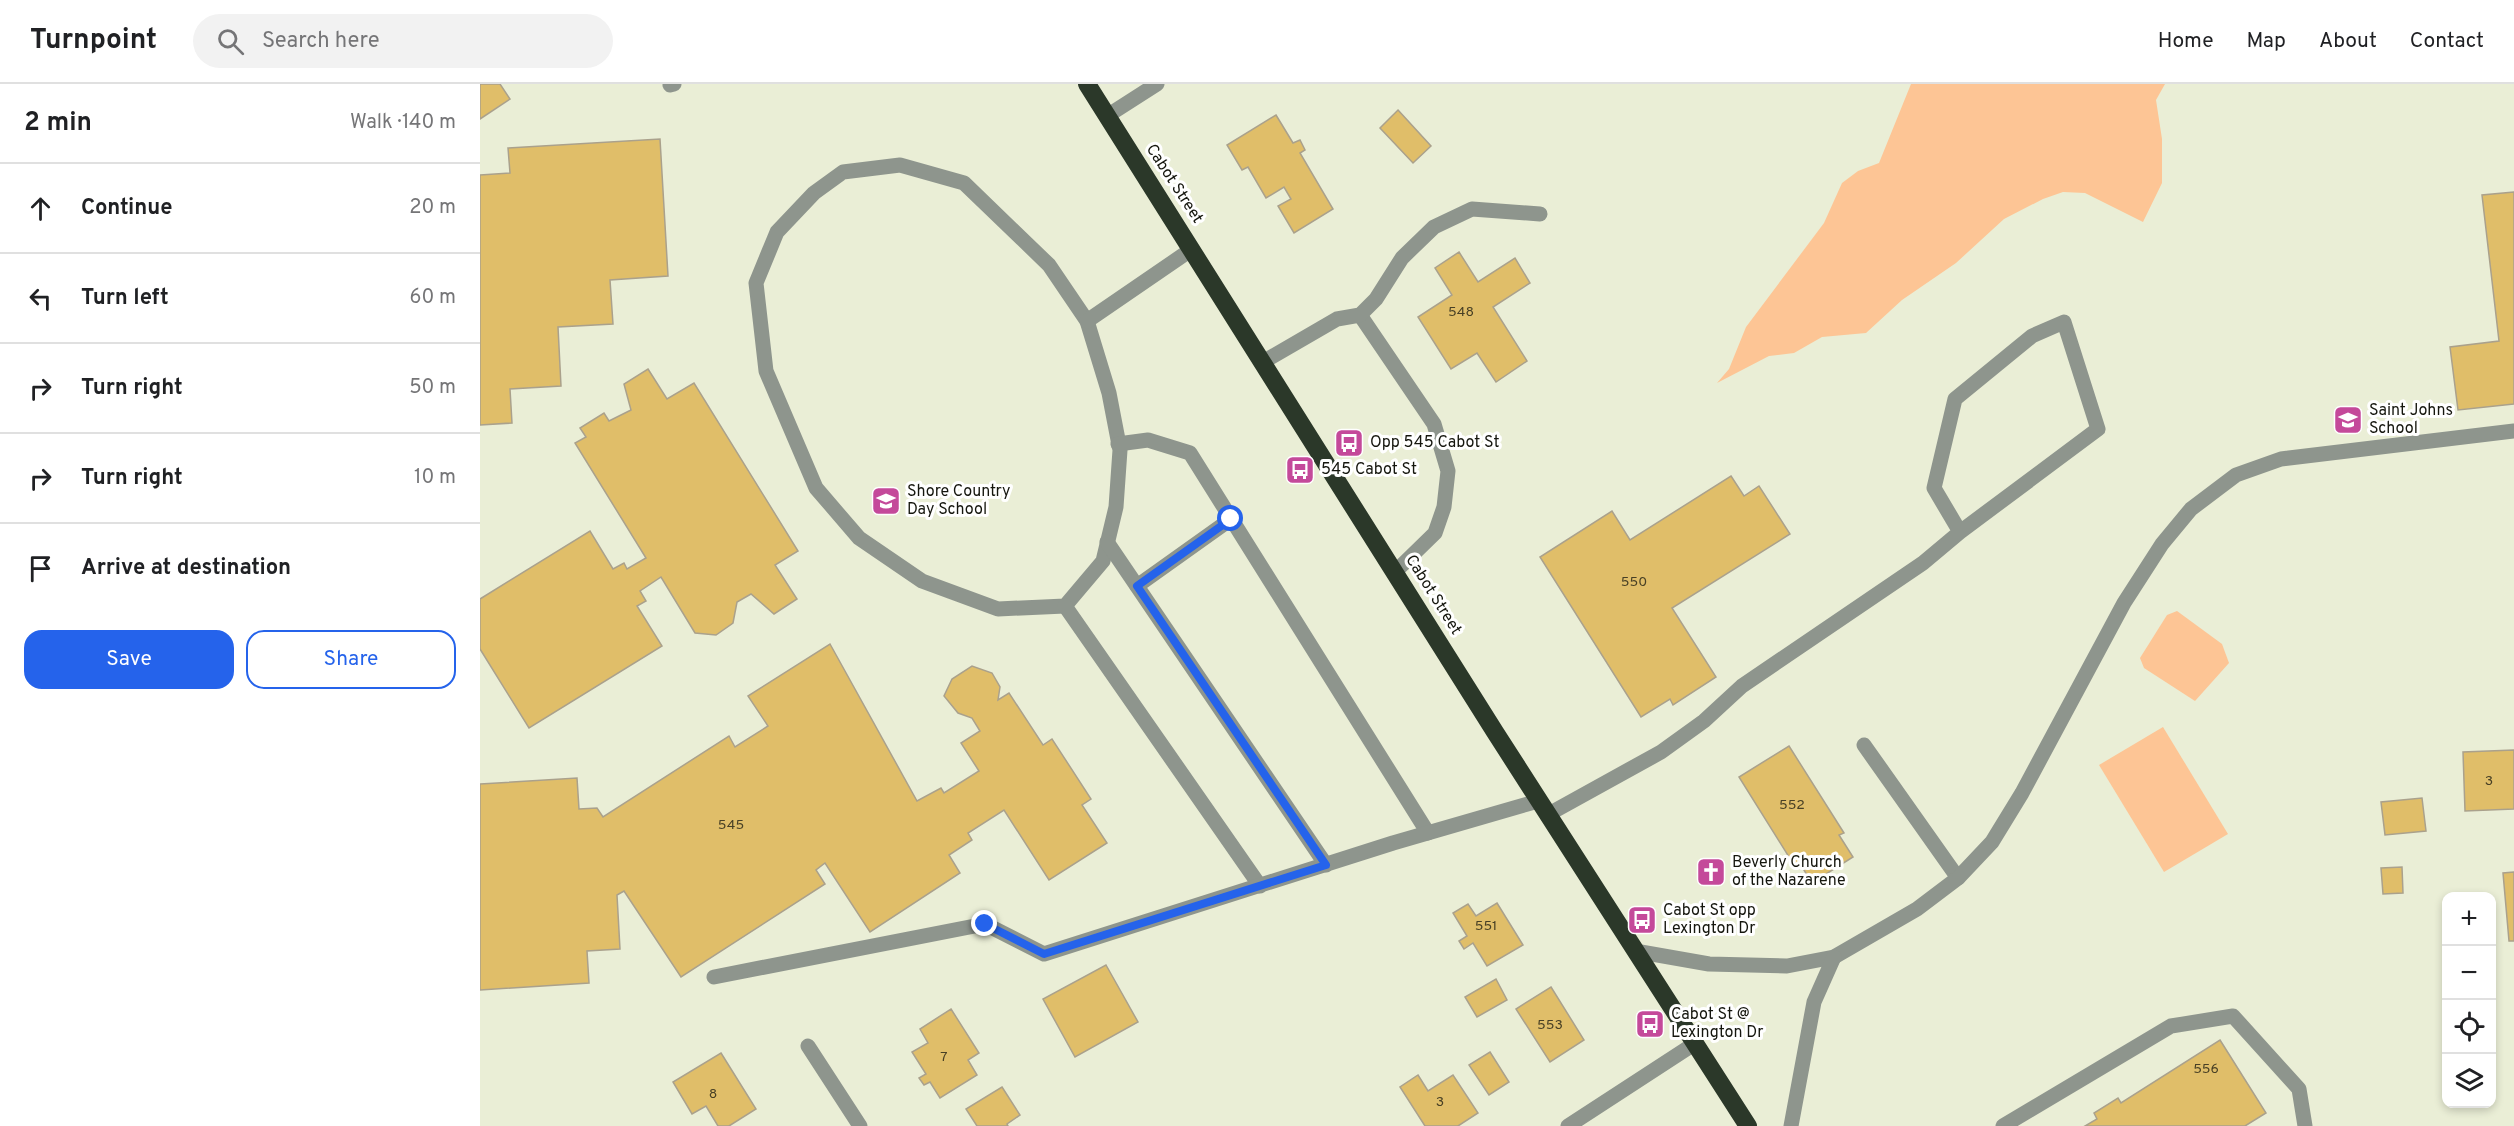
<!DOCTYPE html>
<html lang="en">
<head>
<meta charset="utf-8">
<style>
  body { margin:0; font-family:Overpass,sans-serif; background:#f2f2f2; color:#202124 }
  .controls { position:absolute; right:18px; bottom:18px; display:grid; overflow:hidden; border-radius:12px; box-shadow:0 3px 9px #0003 }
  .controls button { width:54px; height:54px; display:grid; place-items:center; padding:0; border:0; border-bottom:2px solid #e0e0e0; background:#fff; color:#202124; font:30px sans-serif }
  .stop { position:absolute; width:18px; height:18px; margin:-14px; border:4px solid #2563eb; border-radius:50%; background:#fff }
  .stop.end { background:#2563eb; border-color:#fff; box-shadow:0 2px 6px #0008 }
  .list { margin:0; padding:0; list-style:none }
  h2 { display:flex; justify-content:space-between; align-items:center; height:78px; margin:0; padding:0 24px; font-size:26px }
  h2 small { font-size:20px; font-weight:400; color:#757577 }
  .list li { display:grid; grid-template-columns:39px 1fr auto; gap:18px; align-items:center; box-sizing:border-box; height:90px; padding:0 24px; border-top:2px solid #e0e0e0 }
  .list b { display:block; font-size:22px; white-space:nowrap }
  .list em { font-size:20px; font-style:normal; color:#757577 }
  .actions { display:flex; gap:12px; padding:18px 24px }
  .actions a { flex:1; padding:14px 0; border:2px solid #2563eb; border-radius:18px; text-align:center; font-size:21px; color:#2563eb }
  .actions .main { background:#2563eb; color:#fff }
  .icon { flex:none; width:33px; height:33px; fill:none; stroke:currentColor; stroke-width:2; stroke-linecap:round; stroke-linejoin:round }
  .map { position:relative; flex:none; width:2034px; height:1042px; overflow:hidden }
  header { display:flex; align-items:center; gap:36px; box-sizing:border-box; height:84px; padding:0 30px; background:#fff; border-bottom:2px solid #e0e0e0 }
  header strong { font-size:28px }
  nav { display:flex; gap:33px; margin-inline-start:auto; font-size:21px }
  .search { width:420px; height:54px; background:#f2f2f2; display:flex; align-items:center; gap:15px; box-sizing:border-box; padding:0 21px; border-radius:33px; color:#757577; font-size:22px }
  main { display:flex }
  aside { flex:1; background:#fff }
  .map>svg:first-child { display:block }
  .green { fill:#fdc595 }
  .building { fill:#e0be69; stroke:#aaa18c; stroke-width:1.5 }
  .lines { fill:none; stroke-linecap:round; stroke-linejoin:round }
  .lane { stroke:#8e958d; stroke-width:15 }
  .street { stroke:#8e958d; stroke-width:15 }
  .highway { stroke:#2b3829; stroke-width:18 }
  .route { stroke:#2563eb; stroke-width:8 }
  .labels { text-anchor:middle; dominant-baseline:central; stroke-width:6; stroke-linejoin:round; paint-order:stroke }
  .number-label { font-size:14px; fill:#484025 }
  .street-label { font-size:16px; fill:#15160e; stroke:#fff }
  .poi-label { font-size:16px; fill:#15160e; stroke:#fff; text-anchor:start }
</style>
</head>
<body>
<header>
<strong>Turnpoint</strong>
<div class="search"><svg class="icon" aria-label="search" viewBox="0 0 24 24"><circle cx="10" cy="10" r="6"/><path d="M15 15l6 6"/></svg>Search here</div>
<nav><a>Home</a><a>Map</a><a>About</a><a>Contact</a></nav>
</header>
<main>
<aside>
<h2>2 min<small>Walk · 140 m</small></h2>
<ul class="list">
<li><svg class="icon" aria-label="ahead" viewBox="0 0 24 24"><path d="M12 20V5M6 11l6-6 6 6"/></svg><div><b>Continue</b></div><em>20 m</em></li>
<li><svg class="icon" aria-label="left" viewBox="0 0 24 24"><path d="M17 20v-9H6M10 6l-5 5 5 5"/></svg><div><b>Turn left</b></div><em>60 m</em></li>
<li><svg class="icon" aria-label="right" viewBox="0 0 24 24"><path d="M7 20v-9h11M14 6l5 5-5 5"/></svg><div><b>Turn right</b></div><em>50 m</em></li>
<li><svg class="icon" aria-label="right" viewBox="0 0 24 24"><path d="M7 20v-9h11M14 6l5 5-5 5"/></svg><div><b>Turn right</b></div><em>10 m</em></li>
<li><svg class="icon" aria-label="arrive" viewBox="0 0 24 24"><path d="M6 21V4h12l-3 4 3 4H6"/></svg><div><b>Arrive at destination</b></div></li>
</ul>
<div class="actions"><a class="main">Save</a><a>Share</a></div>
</aside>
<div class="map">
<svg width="2034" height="1042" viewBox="0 0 2034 1042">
  <rect width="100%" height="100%" fill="#eaeed6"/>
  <g class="green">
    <path d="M 1431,0 L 1685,0 L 1676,16 L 1682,55 L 1682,99 L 1663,138 L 1605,109 L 1583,108 L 1563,115 L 1524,135 L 1476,179 L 1422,216 L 1386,249 L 1342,253 L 1314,269 L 1289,272 L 1237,299 L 1249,285 L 1266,243 L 1344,139 L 1362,99 L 1378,87 L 1399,79 Z"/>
    <path d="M 1697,527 L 1742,560 L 1749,579 L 1715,617 L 1664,584 L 1660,574 L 1687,531 Z"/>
    <path d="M 1683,643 L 1748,750 L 1684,788 L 1619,681 Z"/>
  </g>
  <g class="building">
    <path d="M 0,0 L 20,0 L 30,15 L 0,35 Z"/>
    <path d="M 918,26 L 951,62 L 933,79 L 900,44 Z"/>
    <path d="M 796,31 L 813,59 L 820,56 L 825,66 L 820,69 L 853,125 L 814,149 L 798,122 L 811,115 L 804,103 L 786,114 L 768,83 L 762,86 L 747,61 Z"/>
    <path d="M 180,55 L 188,192 L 130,196 L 133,240 L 78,243 L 81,302 L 30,305 L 32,339 L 0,341 L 0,91 L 30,89 L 28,64 Z"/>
    <path d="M 2034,108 L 2034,320 L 1978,326 L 1970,263 L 2019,257 L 2002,111 Z"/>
    <path d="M 979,168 L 998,198 L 1035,174 L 1050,199 L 1013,223 L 1047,277 L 1016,298 L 997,269 L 971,285 L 938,233 L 972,211 L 955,184 Z"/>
    <path d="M 168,285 L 187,315 L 214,299 L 318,467 L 295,481 L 317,515 L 294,530 L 271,510 L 257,518 L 253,539 L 236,551 L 215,549 L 181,493 L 160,507 L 166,517 L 157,522 L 182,562 L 49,644 L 0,565 L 0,515 L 110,447 L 133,485 L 144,479 L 147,485 L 166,474 L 95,359 L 106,353 L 100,344 L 124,329 L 129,337 L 151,326 L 144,300 Z"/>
    <path d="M 1251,392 L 1264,412 L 1279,402 L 1310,450 L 1192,524 L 1236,593 L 1193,621 L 1190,615 L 1161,633 L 1060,473 L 1132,427 L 1150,456 Z"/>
    <path d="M 350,560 L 437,717 L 461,704 L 464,709 L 499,687 L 481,659 L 500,647 L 492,634 L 478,629 L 464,612 L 472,595 L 492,582 L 512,589 L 520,603 L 518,616 L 529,609 L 563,661 L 572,655 L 611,715 L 602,721 L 627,759 L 569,796 L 524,726 L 488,749 L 492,756 L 469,771 L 480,789 L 390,848 L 345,779 L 336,786 L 345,800 L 201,893 L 144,807 L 137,811 L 140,865 L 107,867 L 109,899 L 0,906 L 0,700 L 97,694 L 99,725 L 117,724 L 123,733 L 249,652 L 255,663 L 288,642 L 268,612 Z"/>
    <path d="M 1309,662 L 1364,749 L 1359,751 L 1373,773 L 1332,799 L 1319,778 L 1314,781 L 1259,693 Z"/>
    <path d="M 2034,666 L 2034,725 L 1985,727 L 1983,668 Z"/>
    <path d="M 1942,714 L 1946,747 L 1905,751 L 1901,718 Z"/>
    <path d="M 1922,783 L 1923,809 L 1903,810 L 1901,784 Z"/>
    <path d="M 2034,788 L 2034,857 L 2029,857 L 2023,789 Z"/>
    <path d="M 1017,819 L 1043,861 L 1007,882 L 993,859 L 984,865 L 979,857 L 987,852 L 973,829 L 988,820 L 996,832 Z"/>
    <path d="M 626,881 L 658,938 L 595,973 L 563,915 Z"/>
    <path d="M 1016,895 L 1027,916 L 997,933 L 985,913 Z"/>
    <path d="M 1071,903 L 1104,956 L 1070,978 L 1036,925 Z"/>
    <path d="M 471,925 L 499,969 L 488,976 L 497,991 L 460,1014 L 450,998 L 444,1001 L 439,994 L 446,990 L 432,968 L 448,959 L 440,945 Z"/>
    <path d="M 1740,956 L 1786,1029 L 1765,1042 L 1605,1042 L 1617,1035 L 1614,1029 L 1638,1014 L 1641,1019 Z"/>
    <path d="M 1010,968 L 1029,998 L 1009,1011 L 989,981 Z"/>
    <path d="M 241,969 L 276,1025 L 249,1042 L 238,1042 L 226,1022 L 212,1030 L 193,998 Z"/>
    <path d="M 938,991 L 948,1007 L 973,991 L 998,1029 L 978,1042 L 945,1042 L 920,1003 Z"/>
    <path d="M 522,1003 L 540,1031 L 527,1040 L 528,1042 L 497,1042 L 486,1025 Z"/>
  </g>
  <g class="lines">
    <g class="lane">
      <path d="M 190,1 L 194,0"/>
      <path d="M 420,81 L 484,99 L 569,181 L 607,237 L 629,309 L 640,366 L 636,423 L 623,477 L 585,522 L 518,525 L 442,497 L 379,454 L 336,404 L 286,287 L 276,199 L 297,148 L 334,109 L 363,88 Z"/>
      <path d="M 880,231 L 954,340 L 968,387 L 964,423 L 955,449 L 915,488"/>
      <path d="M 607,237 L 712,165"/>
      <path d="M 783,278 L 857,235 L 880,231 L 896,215 L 922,174 L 954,143 L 992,125 L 1060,130"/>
      <path d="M 638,360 L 668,356 L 710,369 L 948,749"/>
      <path d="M 627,458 L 846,781"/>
      <path d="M 657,502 L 751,435"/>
      <path d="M 585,522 L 780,802"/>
      <path d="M 1384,661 L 1478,794"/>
      <path d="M 1067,731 L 1181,668 L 1224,637 L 1262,602 L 1443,479 L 1480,448 L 1454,404 L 1475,315 L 1552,252 L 1584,238 L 1618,345 L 1480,448"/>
      <path d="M 1155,867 L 1229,880 L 1307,882 L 1354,873 L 1437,825 L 1478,794 L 1512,758 L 1542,709 L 1644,519 L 1682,460 L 1711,425 L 1756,391 L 1801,375 L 2034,347"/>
      <path d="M 234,893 L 505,840 L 564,870 L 913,759 L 1058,717"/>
      <path d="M 1311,1042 L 1334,918 L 1354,873"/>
      <path d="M 1523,1042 L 1691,942 L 1753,932 L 1819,1005 L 1825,1042"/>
    </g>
    <g class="street">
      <path d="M 627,32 L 677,0"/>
      <path d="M 328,962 L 380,1042"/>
      <path d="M 1088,1042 L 1214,960"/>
    </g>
    <path class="highway" d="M 607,0 L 1015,648 L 1268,1042"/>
  </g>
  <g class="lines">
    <path class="route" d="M 505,840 L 564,870 L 846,781 L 657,502 L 751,435"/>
  </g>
  <defs>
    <g id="school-square" transform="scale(1.5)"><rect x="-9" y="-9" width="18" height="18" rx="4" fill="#c4499a" stroke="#fff"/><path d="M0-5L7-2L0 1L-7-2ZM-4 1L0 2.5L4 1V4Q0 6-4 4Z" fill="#fff"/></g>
    <g id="bus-square" transform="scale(1.5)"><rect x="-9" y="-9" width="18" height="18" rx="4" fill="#c4499a" stroke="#fff"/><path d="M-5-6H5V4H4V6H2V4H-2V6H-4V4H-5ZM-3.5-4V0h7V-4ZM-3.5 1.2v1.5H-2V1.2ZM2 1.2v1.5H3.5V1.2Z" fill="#fff"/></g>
    <g id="church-square" transform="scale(1.5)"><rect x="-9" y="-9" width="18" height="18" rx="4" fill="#c4499a" stroke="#fff"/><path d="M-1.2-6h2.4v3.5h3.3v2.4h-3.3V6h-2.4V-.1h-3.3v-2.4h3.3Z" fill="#fff"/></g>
  </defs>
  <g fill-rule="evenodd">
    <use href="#school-square" x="1868" y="336"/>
    <use href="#bus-square" x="869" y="359"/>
    <use href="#bus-square" x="820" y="386"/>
    <use href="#school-square" x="406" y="417"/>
    <use href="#church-square" x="1231" y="788"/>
    <use href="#bus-square" x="1162" y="836"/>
    <use href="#bus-square" x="1170" y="940"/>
  </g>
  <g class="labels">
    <g class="number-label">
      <text x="981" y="228">548</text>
      <text x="1154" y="498">550</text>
      <text x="2009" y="697">3</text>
      <text x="1312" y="721">552</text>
      <text x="251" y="741">545</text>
      <text x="1006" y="842">551</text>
      <text x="1070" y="941">553</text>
      <text x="464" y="973">7</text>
      <text x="1726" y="985">556</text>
      <text x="233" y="1010">8</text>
      <text x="960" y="1018">3</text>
    </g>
    <g class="street-label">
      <text transform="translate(694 100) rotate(57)">Cabot Street</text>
      <text transform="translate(953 511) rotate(58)">Cabot Street</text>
    </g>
    <g class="poi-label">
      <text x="1889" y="327">Saint Johns<tspan x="1889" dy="18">School</tspan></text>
      <text x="890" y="359">Opp 545 Cabot St</text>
      <text x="841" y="386">545 Cabot St</text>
      <text x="427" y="408">Shore Country<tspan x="427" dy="18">Day School</tspan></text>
      <text x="1252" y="779">Beverly Church<tspan x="1252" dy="18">of the Nazarene</tspan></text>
      <text x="1183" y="827">Cabot St opp<tspan x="1183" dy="18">Lexington Dr</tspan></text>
      <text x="1191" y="931">Cabot St @<tspan x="1191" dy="18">Lexington Dr</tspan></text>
    </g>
  </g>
</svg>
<div class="controls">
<button>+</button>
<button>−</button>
<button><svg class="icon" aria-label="locate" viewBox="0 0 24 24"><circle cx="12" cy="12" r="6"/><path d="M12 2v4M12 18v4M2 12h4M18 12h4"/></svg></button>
<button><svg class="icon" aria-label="layers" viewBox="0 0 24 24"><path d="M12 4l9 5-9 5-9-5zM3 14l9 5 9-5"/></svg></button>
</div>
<div class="stop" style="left:751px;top:435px"></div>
<div class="stop end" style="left:505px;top:840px"></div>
</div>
</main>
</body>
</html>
